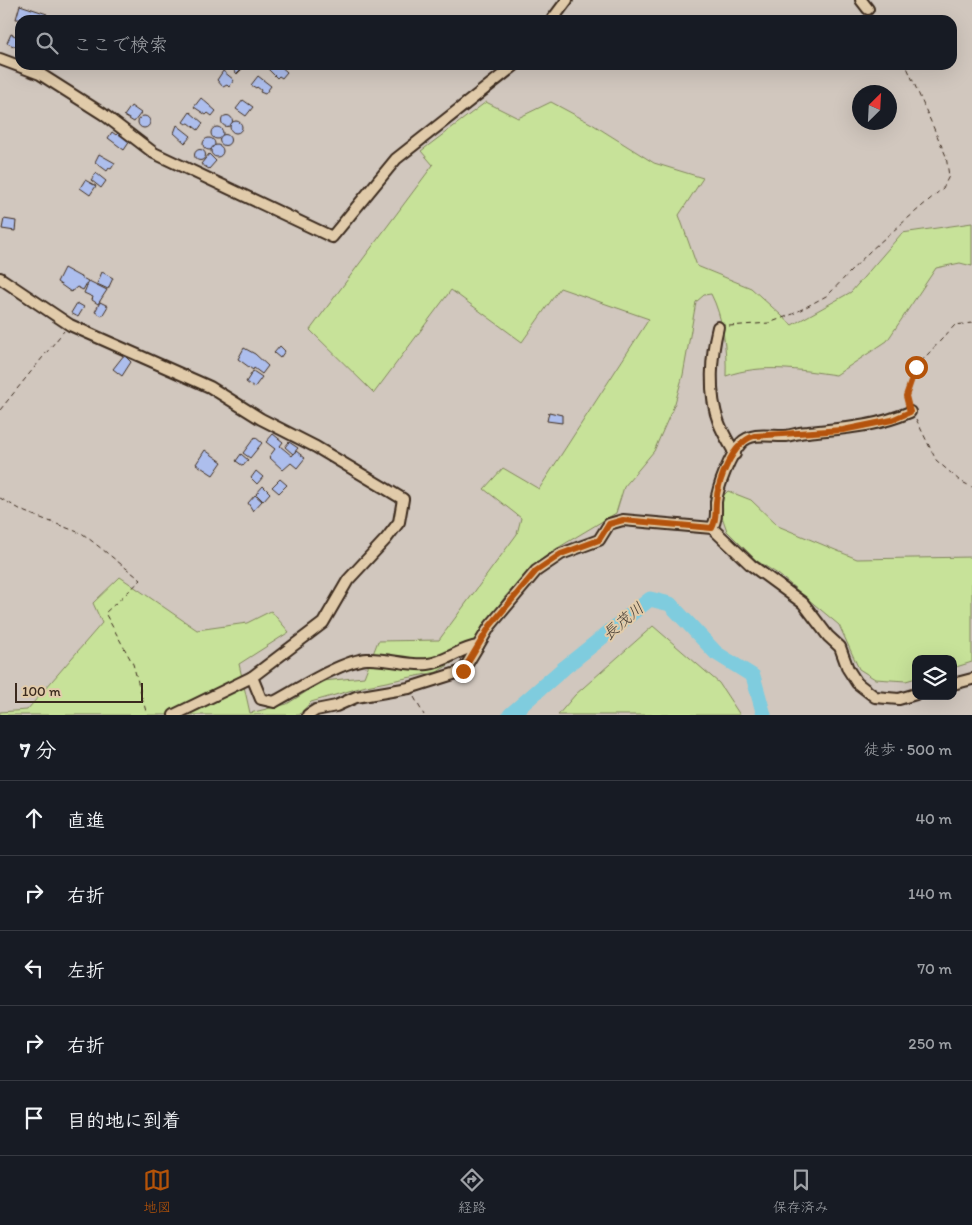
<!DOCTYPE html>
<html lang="ja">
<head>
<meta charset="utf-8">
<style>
  body { margin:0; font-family:Itim,"Klee One",sans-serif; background:#242831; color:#f1f3f6 }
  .controls { position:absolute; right:15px; bottom:15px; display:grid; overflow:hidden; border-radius:10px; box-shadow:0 5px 20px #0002 }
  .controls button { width:45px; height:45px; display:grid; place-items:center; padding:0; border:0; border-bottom:1px solid #363941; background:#171b24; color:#f1f3f6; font:25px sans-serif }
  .compass { position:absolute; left:852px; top:85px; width:45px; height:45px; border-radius:50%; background:#171b24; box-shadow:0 5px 20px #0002; rotate:24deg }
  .scale { position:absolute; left:15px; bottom:12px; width:128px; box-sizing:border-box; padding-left:5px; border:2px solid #3b2a1e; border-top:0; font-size:14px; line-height:18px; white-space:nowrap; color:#3b2a1e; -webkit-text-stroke:4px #e1cbaa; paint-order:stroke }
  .stop { position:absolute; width:15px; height:15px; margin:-11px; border:4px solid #b45309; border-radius:50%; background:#fff }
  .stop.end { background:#b45309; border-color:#fff; box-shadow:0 1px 5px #0008 }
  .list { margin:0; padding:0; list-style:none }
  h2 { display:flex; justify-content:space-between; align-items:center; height:65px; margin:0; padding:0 20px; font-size:21px }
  h2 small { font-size:16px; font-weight:400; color:#9ea1a6 }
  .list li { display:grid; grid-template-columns:32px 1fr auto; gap:15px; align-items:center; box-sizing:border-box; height:75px; padding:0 20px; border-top:1px solid #363941 }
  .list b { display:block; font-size:19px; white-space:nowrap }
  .list em { font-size:16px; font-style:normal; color:#9ea1a6 }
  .icon { flex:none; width:28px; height:28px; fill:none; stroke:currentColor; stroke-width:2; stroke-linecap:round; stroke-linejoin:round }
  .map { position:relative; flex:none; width:972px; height:715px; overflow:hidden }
  .search { position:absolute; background:#171b24; box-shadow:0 5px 20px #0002; left:15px; right:15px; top:15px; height:55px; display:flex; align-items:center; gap:12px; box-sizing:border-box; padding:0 18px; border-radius:15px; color:#9ea1a6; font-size:19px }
  .sheet { height:440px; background:#171b24 }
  nav { display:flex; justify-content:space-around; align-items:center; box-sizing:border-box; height:70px; border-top:1px solid #363941; background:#171b24; font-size:14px; color:#9ea1a6 }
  nav a { display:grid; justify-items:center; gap:2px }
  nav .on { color:#b45309 }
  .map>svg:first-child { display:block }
  .green { fill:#c7e299; stroke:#81865c }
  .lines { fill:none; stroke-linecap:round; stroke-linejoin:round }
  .river { stroke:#7fccde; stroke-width:15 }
  .building { fill:#adbeed; stroke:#3b2a1e }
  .minor-casing { stroke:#3b2a1e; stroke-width:14 }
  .path { stroke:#3b2a1e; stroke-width:1; stroke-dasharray:5 4; stroke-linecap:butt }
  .minor { stroke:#e1cbaa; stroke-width:10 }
  .route { stroke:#b45309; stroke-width:6 }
  .labels { text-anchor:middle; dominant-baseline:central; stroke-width:4; stroke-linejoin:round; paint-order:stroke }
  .water-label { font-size:16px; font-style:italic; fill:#423a31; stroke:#e1cbaa }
</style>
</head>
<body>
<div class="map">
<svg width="972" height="715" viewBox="0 0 972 715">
  <rect width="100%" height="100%" fill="#d1c7be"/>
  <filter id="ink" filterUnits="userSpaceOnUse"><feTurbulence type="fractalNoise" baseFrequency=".02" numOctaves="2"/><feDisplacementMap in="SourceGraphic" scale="10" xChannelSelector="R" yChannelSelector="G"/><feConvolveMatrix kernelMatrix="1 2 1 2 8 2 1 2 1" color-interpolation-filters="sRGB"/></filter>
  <g filter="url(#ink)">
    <g class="green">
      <path d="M 486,102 L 518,118 L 551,102 L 592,124 L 654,163 L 703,178 L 679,215 L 697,266 L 751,288 L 792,325 L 851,292 L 902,233 L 972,223 L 972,266 L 960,263 L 936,268 L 887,341 L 836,375 C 800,370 762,363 726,376 C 727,350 723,317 711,294 L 704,295 L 696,302 L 683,375 L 675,403 L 654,451 L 624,487 L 616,513 L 551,552 L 532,567 L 504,598 L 468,653 L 437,672 L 366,686 L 311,702 L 299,715 L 0,715 L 0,712 L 27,710 L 102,623 L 93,603 L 120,577 L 197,630 L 247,623 L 271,611 L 289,632 L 239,664 L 250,713 L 287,704 L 323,681 L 364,677 L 378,641 L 439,640 L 517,534 L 521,518 L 484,489 L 503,468 L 539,489 L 649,319 L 560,288 L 522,342 L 451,290 L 374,393 L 310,330 L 433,165 L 421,151 Z"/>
      <path d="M 728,491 L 751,500 L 778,526 L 857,559 L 972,557 L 972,662 L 953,668 L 953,659 L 916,659 L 916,678 L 906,681 L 875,679 L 859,669 L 839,625 L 778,574 L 757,561 L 727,531 L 717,502 Z"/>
      <path d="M 653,626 L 719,683 L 740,715 L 558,715 L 575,695 Z"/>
    </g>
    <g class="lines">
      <path class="river" d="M 510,715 L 564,668 L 650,599 L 670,604 L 716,653 L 753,676 L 764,715"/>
    </g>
    <g class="building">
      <path d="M 20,5 L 47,14 L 45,20 L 16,19 Z"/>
      <path d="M 11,34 L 20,38 L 18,48 L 7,43 Z"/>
      <path d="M 229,65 L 244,65 L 245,66 L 237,74 Z"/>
      <path d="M 270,65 L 279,65 L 287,72 L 282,78 L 279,76 L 277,78 L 267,68 Z"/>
      <path d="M 223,71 L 234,80 L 229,87 L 227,85 L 223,87 L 217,80 Z"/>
      <path d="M 258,76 L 271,86 L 265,94 L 260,92 L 261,90 L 257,87 L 256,88 L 251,85 Z"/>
      <path d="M 201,98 L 216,111 L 212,116 L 208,113 L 206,115 L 194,107 Z"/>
      <path d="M 243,100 L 253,107 L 246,116 L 236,109 Z"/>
      <path d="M 131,106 L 141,113 L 134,122 L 124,116 Z"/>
      <path d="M 190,112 L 203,123 L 198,130 L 189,123 L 186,124 L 183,122 Z"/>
      <circle cx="227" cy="121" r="5.5"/>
      <circle cx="144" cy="122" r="6"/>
      <circle cx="236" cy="127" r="6"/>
      <path d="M 177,125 L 191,136 L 185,143 L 174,133 Z"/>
      <circle cx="217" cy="133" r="6"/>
      <path d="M 112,132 L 116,135 L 118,133 L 130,141 L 124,150 L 108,138 Z"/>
      <circle cx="225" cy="140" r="5.5"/>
      <circle cx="209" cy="144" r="6"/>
      <circle cx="217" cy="151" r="6"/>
      <circle cx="200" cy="155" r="5.5"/>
      <path d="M 99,154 L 115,163 L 111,169 L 109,168 L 107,171 L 95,162 Z"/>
      <path d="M 209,154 L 216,161 L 209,169 L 201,164 Z"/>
      <path d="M 96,173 L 106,181 L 101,188 L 91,180 Z"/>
      <path d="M 85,180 L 96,186 L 90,195 L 80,188 Z"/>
      <path d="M 4,219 L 16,221 L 15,231 L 2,229 Z"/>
      <path d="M 64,268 L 88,281 L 83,290 L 77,287 L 71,292 L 57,282 Z"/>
      <path d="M 102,272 L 113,278 L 108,289 L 97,284 Z"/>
      <path d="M 89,281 L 107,290 L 98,304 L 92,300 L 93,297 L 84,293 Z"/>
      <path d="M 100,302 L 108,306 L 102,316 L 95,312 Z"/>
      <path d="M 77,303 L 84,307 L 78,317 L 71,313 Z"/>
      <path d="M 280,346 L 285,351 L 280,358 L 274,353 Z"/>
      <path d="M 244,348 L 255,354 L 268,366 L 262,374 L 254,368 L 253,370 L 238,359 Z"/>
      <path d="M 124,355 L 131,362 L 122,376 L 113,369 Z"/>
      <path d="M 253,371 L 262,377 L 254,388 L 246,382 Z"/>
      <path d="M 549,412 L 562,415 L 562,423 L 547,421 Z"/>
      <path d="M 273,434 L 283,442 L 280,446 L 292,456 L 296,451 L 305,458 L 297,468 L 291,463 L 283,470 L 269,457 L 275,449 L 266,442 Z"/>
      <path d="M 255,437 L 262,443 L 250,458 L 243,453 Z"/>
      <path d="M 289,442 L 298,448 L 293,454 L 285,447 Z"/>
      <path d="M 205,450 L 222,462 L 213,475 L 196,464 Z"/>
      <path d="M 241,454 L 248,460 L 243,466 L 236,461 Z"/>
      <path d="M 256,471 L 263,477 L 257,484 L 251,478 Z"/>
      <path d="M 280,479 L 287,485 L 279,493 L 272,487 Z"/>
      <path d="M 263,486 L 270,493 L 263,501 L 256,494 Z"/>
      <path d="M 255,495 L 262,501 L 253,511 L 248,503 Z"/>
    </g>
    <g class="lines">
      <g class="minor-casing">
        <g id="minor">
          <path d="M 861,0 L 868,9"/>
          <path d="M 552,20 L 567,0"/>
          <path d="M 0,59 L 40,74 L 103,114 L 154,153 L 332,237 L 396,159 L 515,65"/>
          <path d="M 0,278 L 70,325 L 210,387 L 261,419 L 316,447 L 403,499 L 399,522 L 386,539 L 348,580 L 323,623 L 252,677 L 174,715"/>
          <path d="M 718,327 C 711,355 708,395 719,423 C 723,434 730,444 735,454"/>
          <path d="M 712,528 C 717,519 716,513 716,502 C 718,486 730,455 741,443 C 752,431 772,437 786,436 C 793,435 801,432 808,432 C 845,428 875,427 910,412"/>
          <path d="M 252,677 L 261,699 L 274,702 C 296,690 343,660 367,659 C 387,658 408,666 428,664 C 446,662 460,648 478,646"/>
          <path d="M 953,684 L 972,679"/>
          <path d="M 308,715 L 316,710 L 336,706 L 356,697 L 409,688 L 463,671 L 490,626 L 536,571 L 561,554 L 599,540 L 609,524 L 623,520 L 712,528 L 751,565 L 803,603 L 828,636 L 840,647 L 848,669 L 857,683 L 875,697 L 899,699 L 916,694"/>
        </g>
      </g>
      <g class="path">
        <path d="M 729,326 L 769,323 L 793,314 L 828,295 L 871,250 L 943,188 L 949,176 L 946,156 L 906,65"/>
        <path d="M 908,403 L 906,396 L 916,367 L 955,325 L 972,323"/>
        <path d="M 0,410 L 64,331"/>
        <path d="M 916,419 L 936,460 L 960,481 L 972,487"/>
        <path d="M 0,498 L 25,512 L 83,534 L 141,580 L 105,613 L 133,664 L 147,715"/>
        <path d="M 414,697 L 424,715"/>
      </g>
      <use href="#minor" class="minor"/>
    </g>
  </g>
  <g class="lines" filter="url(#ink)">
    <path class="route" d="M 463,671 L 490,626 L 536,571 L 561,554 L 599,540 L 609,524 L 623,520 L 712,528 C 717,519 715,512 716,502 C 718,481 732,443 754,436 L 843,430 L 892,420 L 910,412 L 906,396 L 916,367"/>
  </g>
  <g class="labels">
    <g class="water-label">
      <text transform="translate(623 621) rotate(-40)">長茂川</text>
    </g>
  </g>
</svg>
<div class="controls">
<button><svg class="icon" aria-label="layers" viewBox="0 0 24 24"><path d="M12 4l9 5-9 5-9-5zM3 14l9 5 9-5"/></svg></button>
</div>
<svg class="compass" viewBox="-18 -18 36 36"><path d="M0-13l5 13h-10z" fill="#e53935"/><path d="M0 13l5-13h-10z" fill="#9ea1a6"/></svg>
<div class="scale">100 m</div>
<div class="stop" style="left:916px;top:367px"></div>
<div class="stop end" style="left:463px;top:671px"></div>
<div class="search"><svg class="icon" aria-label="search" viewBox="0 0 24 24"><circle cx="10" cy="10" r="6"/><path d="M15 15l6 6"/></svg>ここで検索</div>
</div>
<section class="sheet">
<h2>7 分<small>徒歩 · 500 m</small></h2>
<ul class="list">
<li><svg class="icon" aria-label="ahead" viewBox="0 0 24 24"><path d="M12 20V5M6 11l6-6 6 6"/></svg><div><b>直進</b></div><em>40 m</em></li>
<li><svg class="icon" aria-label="right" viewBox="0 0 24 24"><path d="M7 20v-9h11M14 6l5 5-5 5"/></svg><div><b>右折</b></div><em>140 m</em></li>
<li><svg class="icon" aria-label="left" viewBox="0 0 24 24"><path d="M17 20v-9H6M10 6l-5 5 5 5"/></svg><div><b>左折</b></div><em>70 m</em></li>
<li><svg class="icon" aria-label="right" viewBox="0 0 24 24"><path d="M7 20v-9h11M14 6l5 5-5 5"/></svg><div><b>右折</b></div><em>250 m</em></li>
<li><svg class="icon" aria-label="arrive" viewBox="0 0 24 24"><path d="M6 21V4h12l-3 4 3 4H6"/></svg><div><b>目的地に到着</b></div></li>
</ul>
</section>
<nav>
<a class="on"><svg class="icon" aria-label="map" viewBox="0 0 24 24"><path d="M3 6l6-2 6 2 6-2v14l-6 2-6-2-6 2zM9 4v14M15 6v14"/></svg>地図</a>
<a><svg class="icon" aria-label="directions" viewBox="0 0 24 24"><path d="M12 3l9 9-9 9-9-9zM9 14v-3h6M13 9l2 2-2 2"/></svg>経路</a>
<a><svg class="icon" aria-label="saved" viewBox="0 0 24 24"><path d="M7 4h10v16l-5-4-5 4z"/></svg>保存済み</a>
</nav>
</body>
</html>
